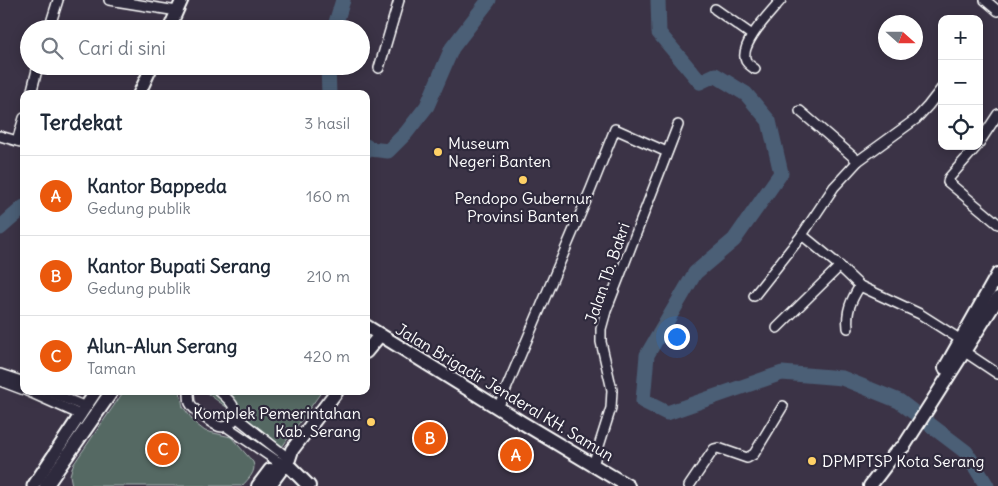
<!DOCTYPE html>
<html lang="id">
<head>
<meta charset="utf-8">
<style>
  body { margin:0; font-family:Delius,sans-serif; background:#f2f2f3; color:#1f2937 }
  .controls { position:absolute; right:15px; top:15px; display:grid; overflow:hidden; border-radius:10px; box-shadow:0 2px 12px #0003 }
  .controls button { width:45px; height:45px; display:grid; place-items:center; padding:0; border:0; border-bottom:1px solid #e0e1e3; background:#fff; color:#1f2937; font:25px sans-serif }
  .compass { position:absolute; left:878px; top:15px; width:45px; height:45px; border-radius:50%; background:#fff; box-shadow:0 2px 12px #0003; rotate:111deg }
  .you { position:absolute; left:676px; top:336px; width:18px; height:18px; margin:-12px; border:4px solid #fff; border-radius:50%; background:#1a73e8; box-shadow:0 0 0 8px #1a73e833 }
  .badge { display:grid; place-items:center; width:32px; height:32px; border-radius:50%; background:#ea580c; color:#fff; font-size:16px; font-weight:700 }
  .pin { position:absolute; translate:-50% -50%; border:2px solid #fff; box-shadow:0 1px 5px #0006 }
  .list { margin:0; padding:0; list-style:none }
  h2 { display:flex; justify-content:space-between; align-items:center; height:65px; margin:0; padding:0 20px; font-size:21px }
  h2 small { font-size:16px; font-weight:400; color:#747a83 }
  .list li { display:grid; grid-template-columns:32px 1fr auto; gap:15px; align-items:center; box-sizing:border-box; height:80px; padding:0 20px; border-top:1px solid #e0e1e3 }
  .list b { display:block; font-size:19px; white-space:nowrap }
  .list p { margin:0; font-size:16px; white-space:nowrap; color:#747a83 }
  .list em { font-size:16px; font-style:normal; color:#747a83 }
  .icon { flex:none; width:28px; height:28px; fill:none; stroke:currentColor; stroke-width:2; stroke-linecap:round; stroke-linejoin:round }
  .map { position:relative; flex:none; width:998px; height:486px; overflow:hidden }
  .search { position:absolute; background:#fff; box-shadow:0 2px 12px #0003; left:20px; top:20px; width:350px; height:55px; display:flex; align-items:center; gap:12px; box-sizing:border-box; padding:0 18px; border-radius:28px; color:#747a83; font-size:19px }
  .panel { position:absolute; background:#fff; box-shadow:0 2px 12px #0003; left:20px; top:90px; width:350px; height:305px; border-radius:10px }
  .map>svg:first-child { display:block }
  .green { fill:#546964; stroke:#aab4b2 }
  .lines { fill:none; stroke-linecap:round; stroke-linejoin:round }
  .river { stroke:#4b5f76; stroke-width:15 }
  .minor-casing { stroke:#fff; stroke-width:12 }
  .tertiary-casing { stroke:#fff; stroke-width:15 }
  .secondary-casing { stroke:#fff; stroke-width:16 }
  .minor { stroke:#2f2a3d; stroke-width:9 }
  .tertiary { stroke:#2f2a3d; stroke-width:11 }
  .secondary { stroke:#2f2a3d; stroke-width:12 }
  .poi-dot { fill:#ffd166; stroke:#2f2a3d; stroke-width:2 }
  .labels { text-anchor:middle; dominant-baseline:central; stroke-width:4.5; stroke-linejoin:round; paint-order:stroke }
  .poi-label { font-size:16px; fill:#fff; stroke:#2f2a3d; text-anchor:start }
  .street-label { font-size:16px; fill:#fff; stroke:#2f2a3d }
</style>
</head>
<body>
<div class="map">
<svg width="998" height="486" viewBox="0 0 998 486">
  <rect width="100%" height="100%" fill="#3b3346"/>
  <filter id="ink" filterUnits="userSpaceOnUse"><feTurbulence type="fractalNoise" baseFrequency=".02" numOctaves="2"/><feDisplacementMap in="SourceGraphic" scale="10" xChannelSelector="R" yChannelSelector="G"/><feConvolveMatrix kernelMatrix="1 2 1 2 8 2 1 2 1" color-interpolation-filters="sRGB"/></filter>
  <g filter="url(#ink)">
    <g class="green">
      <path d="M 124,391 L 180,391 L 183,407 L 196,424 L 205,431 L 231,437 L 253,462 C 257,472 248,479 242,486 L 72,486 L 70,475 L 73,465 Z"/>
      <path d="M 204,391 L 322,391 L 282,447 Z"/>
    </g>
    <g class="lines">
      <g class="river">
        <path d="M 658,0 L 659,33 L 700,82 L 715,75 L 746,94 L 769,121 L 781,173 L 734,240 L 695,273 L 647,355 L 643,401 L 667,413 L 782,373 L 842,378 L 899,401 L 966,452 L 987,486"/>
        <path d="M 334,29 L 343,0"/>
        <path d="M 328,66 L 329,94"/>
        <path d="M 366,146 L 370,149 L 388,151 L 406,133 L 427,106 L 452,48 L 489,0"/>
        <path d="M 0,228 L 24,207"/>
      </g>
      <g class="minor-casing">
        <g id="minor">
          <path d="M 109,0 L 177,11"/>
          <path d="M 985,0 L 998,11"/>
          <path d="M 715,9 L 752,35"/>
          <path d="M 49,29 L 58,0"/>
          <path d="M 379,68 L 399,0"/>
          <path d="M 755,69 C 752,67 748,64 746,61 C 738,45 771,12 781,0"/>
          <path d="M 31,94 L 38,66"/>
          <path d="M 800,111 L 858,161"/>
          <path d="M 0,136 L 24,143"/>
          <path d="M 17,141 L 24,118"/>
          <path d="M 979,143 L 998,114"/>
          <path d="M 977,146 L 949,178 L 948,182 L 998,224"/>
          <path d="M 802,235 L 835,262 L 860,286 L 920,314 L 961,340"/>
          <path d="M 754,296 L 802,235 L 834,187 L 848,172 L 858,161 L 916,119 L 928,106 L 942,88"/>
          <path d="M 777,328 L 840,266"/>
          <path d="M 848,328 C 846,311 851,300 860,286"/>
          <path d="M 965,352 L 998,374"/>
          <path d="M 0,374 L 24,382"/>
          <path d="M 0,381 L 24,390"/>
          <path d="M 27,391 L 81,415"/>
          <path d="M 47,391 L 86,407"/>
          <path d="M 189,391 C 189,395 189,399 190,403 C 193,409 199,413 204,417 C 214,425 224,433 234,420 C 238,406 229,400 219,391"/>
          <path d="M 498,408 L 591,189 L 615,129 L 667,152"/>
          <path d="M 236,417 L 283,454"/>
          <path d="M 227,427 L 277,461"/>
          <path d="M 593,465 L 611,408 L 612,390 L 601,342 L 601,329 L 606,311 L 678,125"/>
          <path d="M 689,486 L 714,449 L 718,448 L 747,458 L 754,454 L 783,406"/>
        </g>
      </g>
      <g class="tertiary-casing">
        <g id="tertiary">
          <path d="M 169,29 L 182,0"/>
          <path d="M 139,94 L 152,66"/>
          <path d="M 33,486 L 96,391"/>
        </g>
      </g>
      <g class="secondary-casing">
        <g id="secondary">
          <path d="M 366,326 L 521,422 L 628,486"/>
          <path d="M 366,352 L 380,335"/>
          <path d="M 945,368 L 998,274"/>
          <path d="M 278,463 L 283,466 L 291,468 L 309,486"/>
          <path d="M 46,486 L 112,391"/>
          <path d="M 258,486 L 270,470"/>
          <path d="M 269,486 L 289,459 L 292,450 L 337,391"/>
          <path d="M 870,486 L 895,453 L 904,446 L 998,298"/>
        </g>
      </g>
      <use href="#minor" class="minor"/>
      <use href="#tertiary" class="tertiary"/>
      <use href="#secondary" class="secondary"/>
    </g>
  </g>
  <g class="poi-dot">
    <circle cx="438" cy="152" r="5"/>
    <circle cx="523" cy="180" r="5"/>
    <circle cx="371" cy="422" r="5"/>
    <circle cx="812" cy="461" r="5"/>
  </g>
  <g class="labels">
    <g class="poi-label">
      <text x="448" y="143">Museum<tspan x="448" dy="18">Negeri Banten</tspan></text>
      <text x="523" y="198" text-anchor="middle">Pendopo Gubernur<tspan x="523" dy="18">Provinsi Banten</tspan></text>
      <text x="361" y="413" text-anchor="end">Komplek Pemerintahan<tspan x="361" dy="18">Kab. Serang</tspan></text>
      <text x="822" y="461">DPMPTSP Kota Serang</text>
    </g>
    <g class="street-label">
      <text transform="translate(607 273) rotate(-71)">Jalan Tb. Bakri</text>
      <text transform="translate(505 392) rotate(31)">Jalan Brigadir Jenderal KH. Samun</text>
    </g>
  </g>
</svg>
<div class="controls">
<button>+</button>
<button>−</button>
<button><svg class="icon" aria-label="locate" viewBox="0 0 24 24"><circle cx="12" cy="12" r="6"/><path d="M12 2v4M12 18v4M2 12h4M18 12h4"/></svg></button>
</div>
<svg class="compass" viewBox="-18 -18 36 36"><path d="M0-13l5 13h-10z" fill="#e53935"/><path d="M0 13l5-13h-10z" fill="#747a83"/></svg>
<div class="you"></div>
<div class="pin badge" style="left:516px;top:455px">A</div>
<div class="pin badge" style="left:430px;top:438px">B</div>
<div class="pin badge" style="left:163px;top:449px">C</div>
<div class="search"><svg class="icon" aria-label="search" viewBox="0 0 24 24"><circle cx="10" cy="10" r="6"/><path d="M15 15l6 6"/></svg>Cari di sini</div>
<section class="panel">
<h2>Terdekat<small>3 hasil</small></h2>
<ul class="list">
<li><span class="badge">A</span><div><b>Kantor Bappeda</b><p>Gedung publik</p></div><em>160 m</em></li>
<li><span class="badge">B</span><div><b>Kantor Bupati Serang</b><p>Gedung publik</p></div><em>210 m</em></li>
<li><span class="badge">C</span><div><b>Alun-Alun Serang</b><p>Taman</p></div><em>420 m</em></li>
</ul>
</section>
</div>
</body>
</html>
